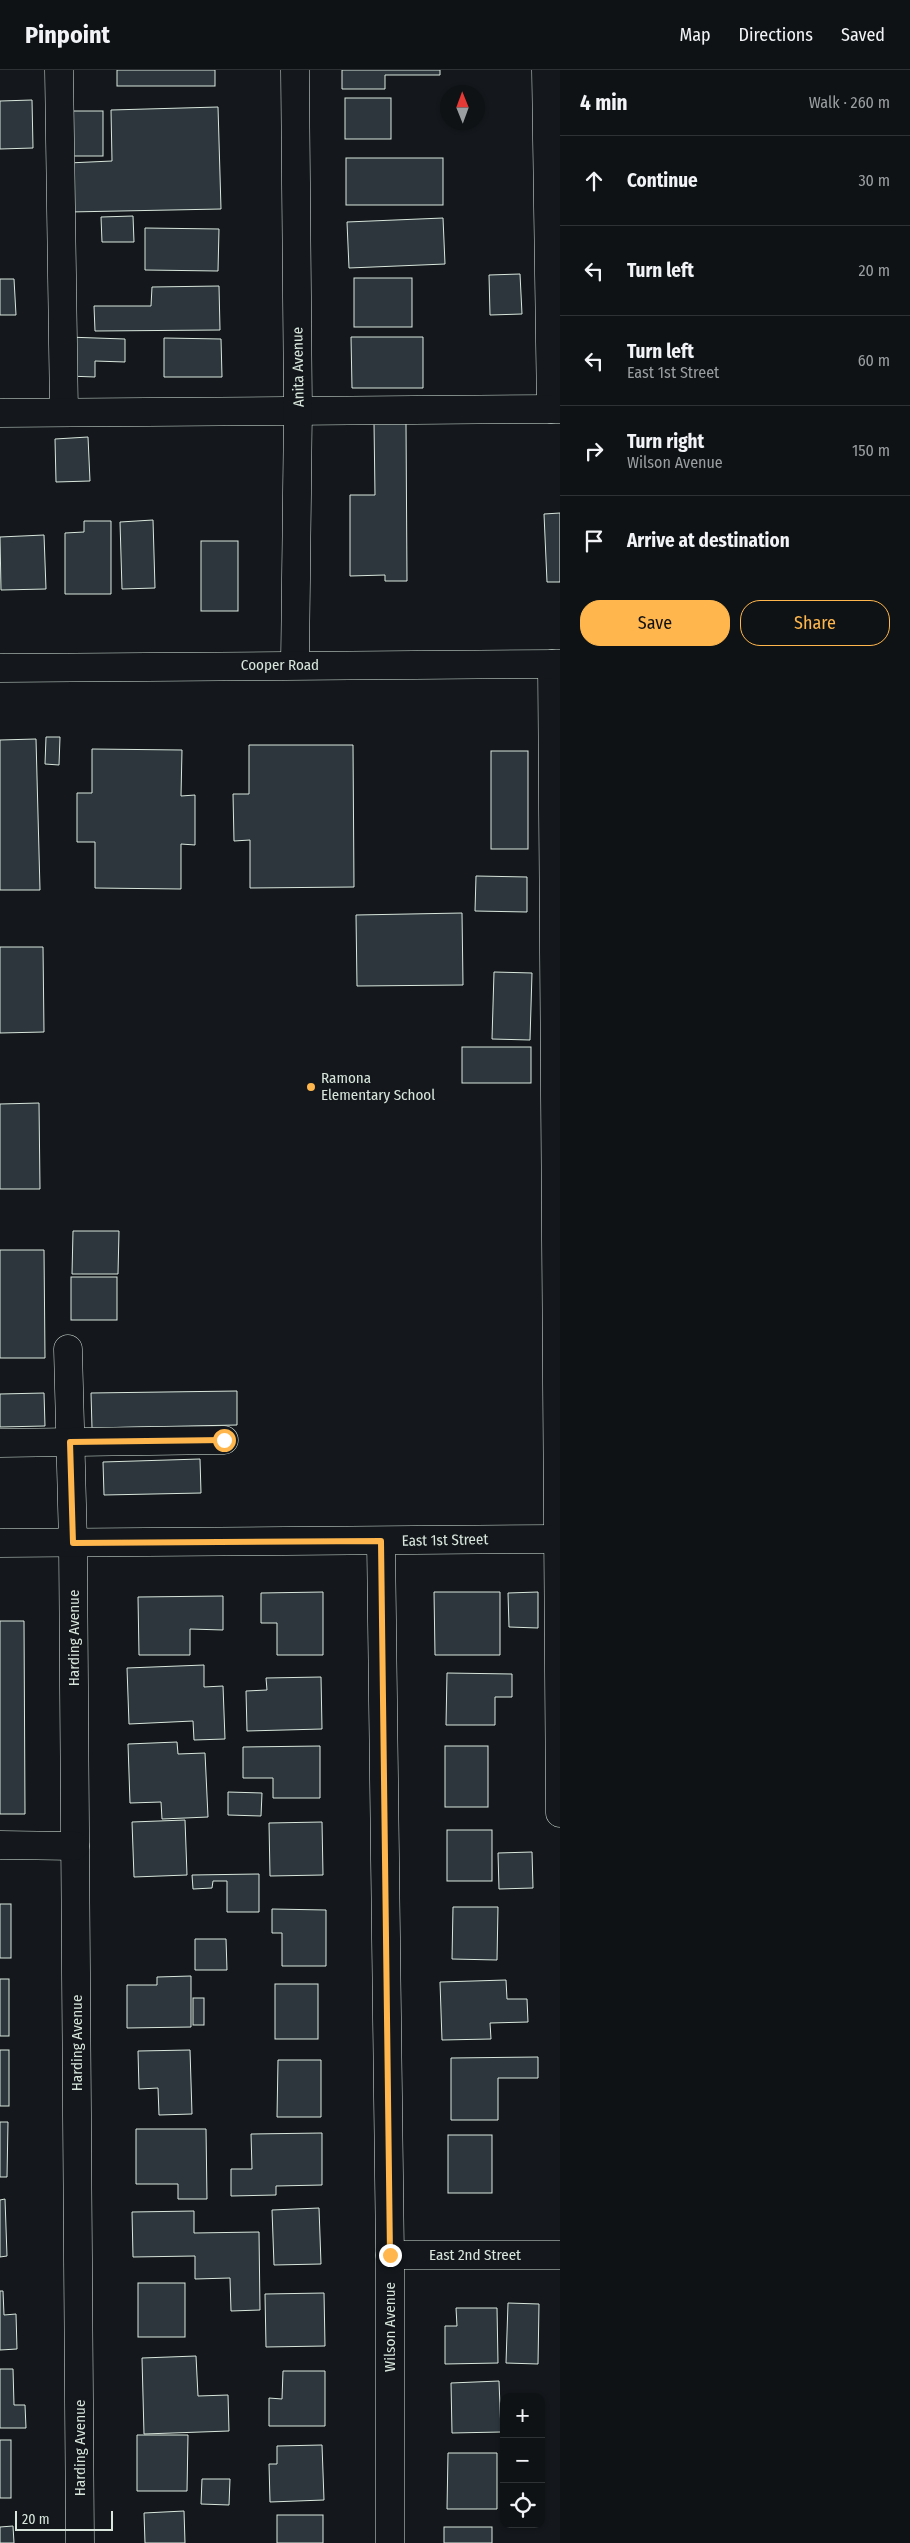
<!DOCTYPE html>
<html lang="en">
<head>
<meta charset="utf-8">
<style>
  body { margin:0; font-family:"Fira Sans Condensed",sans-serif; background:#1d2022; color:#f1f3f6 }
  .controls { position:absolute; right:15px; bottom:15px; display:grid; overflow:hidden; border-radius:10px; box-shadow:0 1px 4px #0004 }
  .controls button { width:45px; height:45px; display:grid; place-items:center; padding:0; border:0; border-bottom:1px solid #2f3234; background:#0f1215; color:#f1f3f6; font:25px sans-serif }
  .compass { position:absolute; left:440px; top:15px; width:45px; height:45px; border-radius:50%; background:#0f1215; box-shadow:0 1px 4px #0004; rotate:359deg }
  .scale { position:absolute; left:15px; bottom:12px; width:98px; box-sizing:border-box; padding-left:5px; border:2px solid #d8e6dc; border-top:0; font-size:14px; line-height:18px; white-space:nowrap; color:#d8e6dc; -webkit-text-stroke:4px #14181c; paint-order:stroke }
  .stop { position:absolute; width:15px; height:15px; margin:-11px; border:4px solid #ffb74d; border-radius:50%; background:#fff }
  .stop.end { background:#ffb74d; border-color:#fff; box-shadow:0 1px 5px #0008 }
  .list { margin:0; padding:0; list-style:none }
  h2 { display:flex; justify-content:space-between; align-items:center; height:65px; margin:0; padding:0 20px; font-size:21px }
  h2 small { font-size:16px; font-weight:400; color:#9b9ea0 }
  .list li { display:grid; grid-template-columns:32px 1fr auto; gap:15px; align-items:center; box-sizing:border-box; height:90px; padding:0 20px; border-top:1px solid #2f3234 }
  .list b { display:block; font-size:19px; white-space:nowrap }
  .list p { margin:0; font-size:16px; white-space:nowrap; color:#9b9ea0 }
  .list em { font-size:16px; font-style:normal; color:#9b9ea0 }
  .actions { display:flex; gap:10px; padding:15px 20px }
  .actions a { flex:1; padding:11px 0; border:1px solid #ffb74d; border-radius:20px; text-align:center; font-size:18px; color:#ffb74d }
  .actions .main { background:#ffb74d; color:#111 }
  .icon { flex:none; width:28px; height:28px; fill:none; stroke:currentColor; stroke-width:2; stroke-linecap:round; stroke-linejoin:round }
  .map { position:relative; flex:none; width:560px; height:2473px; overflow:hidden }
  header { display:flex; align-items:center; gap:30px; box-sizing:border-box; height:70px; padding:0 25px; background:#0f1215; border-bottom:1px solid #2f3234 }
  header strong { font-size:24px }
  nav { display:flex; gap:28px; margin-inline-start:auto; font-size:18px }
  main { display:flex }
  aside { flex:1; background:#0f1215 }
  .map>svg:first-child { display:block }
  .building { fill:#2c363c; stroke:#d8e6dc }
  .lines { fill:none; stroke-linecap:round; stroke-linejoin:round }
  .minor-casing { stroke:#d8e6dc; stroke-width:29 }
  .minor { stroke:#14181c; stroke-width:28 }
  .route { stroke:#ffb74d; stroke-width:6 }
  .poi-dot { fill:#ffb74d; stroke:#14181c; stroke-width:2 }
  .labels { text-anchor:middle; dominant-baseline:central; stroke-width:4; stroke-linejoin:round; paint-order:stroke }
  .street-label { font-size:15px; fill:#d8e6dc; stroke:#14181c }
  .poi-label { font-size:15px; fill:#d8e6dc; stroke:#14181c; text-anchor:start }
</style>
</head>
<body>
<header>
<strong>Pinpoint</strong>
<nav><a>Map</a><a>Directions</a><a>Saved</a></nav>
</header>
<main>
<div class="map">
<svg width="560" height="2473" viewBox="0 0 560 2473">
  <rect width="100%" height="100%" fill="#14181c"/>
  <g class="building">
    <rect x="117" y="0" width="98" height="16"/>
    <path d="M 342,0 L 440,0 L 440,5 L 385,5 L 385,19 L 342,19 Z"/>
    <rect x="345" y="28" width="46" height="41"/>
    <path d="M 32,30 L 33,78 L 0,79 L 0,31 Z"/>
    <path d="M 218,37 L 221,139 L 69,142 L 68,93 L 112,91 L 111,40 Z"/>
    <rect x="68" y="41" width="35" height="45"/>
    <rect x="346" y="88" width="97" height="47"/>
    <path d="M 133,146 L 134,172 L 102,172 L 101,147 Z"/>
    <path d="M 443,148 L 445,194 L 349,198 L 347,152 Z"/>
    <path d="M 145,158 L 219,159 L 218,201 L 145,200 Z"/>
    <path d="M 520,204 L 522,244 L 490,245 L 489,205 Z"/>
    <rect x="354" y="208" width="58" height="49"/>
    <path d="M 0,209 L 14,209 L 16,245 L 0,245 Z"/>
    <path d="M 219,216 L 220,260 L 95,261 L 94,236 L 151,236 L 152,217 Z"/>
    <path d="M 67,267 L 125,269 L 125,292 L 95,291 L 95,307 L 67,306 Z"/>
    <path d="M 351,267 L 423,267 L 423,318 L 352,318 Z"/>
    <path d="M 164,268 L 221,269 L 222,307 L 164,307 Z"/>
    <path d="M 374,353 L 406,353 L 407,511 L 385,511 L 385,505 L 350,506 L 350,425 L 375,425 Z"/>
    <path d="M 88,367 L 90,411 L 56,412 L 55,369 Z"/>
    <path d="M 560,443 L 560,512 L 547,512 L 544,444 Z"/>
    <path d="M 153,450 L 155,518 L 122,519 L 120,452 Z"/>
    <path d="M 84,451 L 111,451 L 111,524 L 65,524 L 65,463 L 84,462 Z"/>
    <path d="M 44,465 L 46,519 L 1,520 L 0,467 Z"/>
    <rect x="201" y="471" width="37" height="70"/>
    <path d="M 46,667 L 60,667 L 59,695 L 45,694 Z"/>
    <path d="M 36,669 L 40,820 L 0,820 L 0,670 Z"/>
    <path d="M 249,675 L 353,675 L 354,817 L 250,818 L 250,770 L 234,771 L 233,724 L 249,724 Z"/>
    <path d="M 92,679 L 182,680 L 181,726 L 195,725 L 195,775 L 181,774 L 181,819 L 95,818 L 95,772 L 77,772 L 77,723 L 92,723 Z"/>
    <rect x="491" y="681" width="37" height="98"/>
    <path d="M 476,806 L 527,807 L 527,842 L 475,841 Z"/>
    <path d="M 462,843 L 463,915 L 357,916 L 356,845 Z"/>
    <path d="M 0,877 L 43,877 L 44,962 L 0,963 Z"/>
    <path d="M 494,902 L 532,903 L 530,970 L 492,969 Z"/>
    <rect x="462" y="977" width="69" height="36"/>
    <path d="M 39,1033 L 40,1119 L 0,1119 L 0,1034 Z"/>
    <path d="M 73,1161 L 119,1161 L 118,1204 L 72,1204 Z"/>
    <path d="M 0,1180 L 44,1180 L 45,1288 L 0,1288 Z"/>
    <rect x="71" y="1207" width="46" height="43"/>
    <path d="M 237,1321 L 237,1355 L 92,1358 L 91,1323 Z"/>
    <path d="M 44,1323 L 45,1356 L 0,1357 L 0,1324 Z"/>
    <path d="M 200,1389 L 201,1423 L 104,1425 L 103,1392 Z"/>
    <path d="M 323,1522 L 323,1585 L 277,1585 L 277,1553 L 261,1553 L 261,1523 Z"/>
    <path d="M 434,1522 L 500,1522 L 500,1585 L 435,1585 Z"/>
    <path d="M 538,1522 L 538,1558 L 509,1557 L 508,1523 Z"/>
    <path d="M 223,1526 L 223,1560 L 190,1559 L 190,1585 L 139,1585 L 138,1527 Z"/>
    <path d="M 0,1551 L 24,1551 L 25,1744 L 0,1744 Z"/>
    <path d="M 204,1595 L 204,1617 L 223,1616 L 225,1669 L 194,1670 L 193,1651 L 129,1654 L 127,1598 Z"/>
    <path d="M 447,1603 L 512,1604 L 512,1627 L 495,1627 L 495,1655 L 446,1655 Z"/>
    <path d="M 321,1607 L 322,1659 L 247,1661 L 246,1621 L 267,1620 L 266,1608 Z"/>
    <path d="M 177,1672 L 178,1684 L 205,1683 L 208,1747 L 162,1749 L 161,1732 L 130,1733 L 128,1674 Z"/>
    <path d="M 320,1676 L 320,1728 L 273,1728 L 273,1708 L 243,1708 L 243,1677 Z"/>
    <rect x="445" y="1676" width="43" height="61"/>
    <path d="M 228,1722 L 262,1723 L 261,1746 L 228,1745 Z"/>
    <path d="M 185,1750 L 187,1805 L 134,1807 L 132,1752 Z"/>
    <path d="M 322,1752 L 323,1805 L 270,1806 L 269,1753 Z"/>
    <rect x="447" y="1760" width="45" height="51"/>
    <path d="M 532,1782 L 533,1818 L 499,1819 L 498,1783 Z"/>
    <path d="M 259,1804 L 259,1842 L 227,1842 L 227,1811 L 213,1811 L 212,1818 L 193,1819 L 192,1805 Z"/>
    <rect x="0" y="1834" width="11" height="54"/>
    <path d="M 453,1837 L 498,1837 L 497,1890 L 452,1889 Z"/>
    <path d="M 272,1839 L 326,1840 L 326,1896 L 282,1896 L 282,1863 L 272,1863 Z"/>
    <path d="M 195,1869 L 226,1869 L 227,1900 L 195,1900 Z"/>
    <path d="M 191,1906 L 191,1957 L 127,1958 L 127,1915 L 157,1915 L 157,1907 Z"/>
    <rect x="0" y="1909" width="9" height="57"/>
    <path d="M 506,1910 L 507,1929 L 527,1929 L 528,1952 L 490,1953 L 491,1969 L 442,1970 L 440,1912 Z"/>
    <rect x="275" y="1914" width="43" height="55"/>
    <rect x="193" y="1928" width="11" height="27"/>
    <rect x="0" y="1980" width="9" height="56"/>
    <path d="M 190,1980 L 192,2044 L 159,2045 L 158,2018 L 139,2019 L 138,1981 Z"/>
    <path d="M 538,1987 L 538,2008 L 498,2008 L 498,2050 L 451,2050 L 451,1988 Z"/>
    <path d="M 278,1990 L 321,1990 L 321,2047 L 277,2047 Z"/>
    <path d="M 0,2052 L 8,2052 L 7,2107 L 0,2107 Z"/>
    <path d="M 136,2059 L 206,2059 L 207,2129 L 178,2129 L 178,2114 L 136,2114 Z"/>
    <path d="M 322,2063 L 322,2115 L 276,2116 L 276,2125 L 231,2126 L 231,2099 L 252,2099 L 251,2064 Z"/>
    <rect x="448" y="2065" width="44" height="58"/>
    <path d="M 5,2129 L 7,2186 L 0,2187 L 0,2130 Z"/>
    <path d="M 319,2138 L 321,2194 L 274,2195 L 272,2140 Z"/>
    <path d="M 194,2141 L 194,2163 L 259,2162 L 260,2240 L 231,2241 L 230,2208 L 195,2209 L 195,2186 L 133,2187 L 132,2142 Z"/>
    <rect x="138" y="2213" width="47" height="54"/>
    <path d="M 0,2221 L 3,2221 L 4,2245 L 16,2244 L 17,2279 L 0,2280 Z"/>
    <path d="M 324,2223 L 325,2276 L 266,2277 L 265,2224 Z"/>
    <path d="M 508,2233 L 539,2234 L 538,2294 L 506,2293 Z"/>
    <path d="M 456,2238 L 497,2238 L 498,2293 L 445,2294 L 445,2256 L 457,2256 Z"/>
    <path d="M 196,2286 L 198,2326 L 228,2325 L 229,2361 L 144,2364 L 142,2288 Z"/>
    <path d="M 0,2299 L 13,2299 L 14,2335 L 25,2335 L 26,2358 L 0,2358 Z"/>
    <path d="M 283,2301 L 325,2301 L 325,2356 L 269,2356 L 269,2328 L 282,2329 Z"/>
    <path d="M 499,2311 L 501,2362 L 452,2363 L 451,2313 Z"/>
    <path d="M 137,2365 L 188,2365 L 187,2421 L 137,2421 Z"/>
    <rect x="0" y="2370" width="11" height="58"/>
    <path d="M 322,2375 L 324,2430 L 270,2432 L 269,2394 L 277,2394 L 277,2376 Z"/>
    <path d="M 448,2383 L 497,2383 L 497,2439 L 447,2439 Z"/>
    <path d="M 202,2409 L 230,2409 L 229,2435 L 201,2434 Z"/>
    <path d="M 184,2441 L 185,2473 L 145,2473 L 144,2443 Z"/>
    <rect x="277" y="2445" width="46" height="28"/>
    <path d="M 13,2456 L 14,2473 L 0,2473 L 0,2457 Z"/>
    <rect x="444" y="2457" width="48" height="16"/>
  </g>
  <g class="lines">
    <g class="minor-casing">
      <g id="minor">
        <path d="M 59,0 L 64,342"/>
        <path d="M 546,0 L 551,339"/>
        <path d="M 0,343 L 560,339"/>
        <path d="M 295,594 L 298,339 L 295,0"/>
        <path d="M 552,594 L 560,1743"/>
        <path d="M 0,598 L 560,594"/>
        <path d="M 68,1279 L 73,1473 L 80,2473"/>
        <path d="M 0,1373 L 224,1370"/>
        <path d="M 381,1471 L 390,2185 L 390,2473"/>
        <path d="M 0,1473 L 560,1469"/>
        <path d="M 0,1775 L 75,1776"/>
        <path d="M 390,2185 L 560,2185"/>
      </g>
    </g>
    <use href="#minor" class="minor"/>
  </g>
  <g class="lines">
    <path class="route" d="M 224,1370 L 70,1372 L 73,1473 L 381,1471 L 390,2185"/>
  </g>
  <circle class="poi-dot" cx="311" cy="1017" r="5"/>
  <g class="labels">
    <g class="street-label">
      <text transform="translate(298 297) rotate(-91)">Anita Avenue</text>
      <text x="280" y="595">Cooper Road</text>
      <text transform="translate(445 1470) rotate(-1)">East 1st Street</text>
      <text transform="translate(74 1568) rotate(-90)">Harding Avenue</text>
      <text transform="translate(77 1973) rotate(-90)">Harding Avenue</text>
      <text x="475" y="2185">East 2nd Street</text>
      <text transform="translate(390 2257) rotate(-90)">Wilson Avenue</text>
      <text transform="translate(80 2378) rotate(-90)">Harding Avenue</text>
    </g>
    <g class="poi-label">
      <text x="321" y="1008">Ramona<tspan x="321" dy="17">Elementary School</tspan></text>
    </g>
  </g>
</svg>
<div class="controls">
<button>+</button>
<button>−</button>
<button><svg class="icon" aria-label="locate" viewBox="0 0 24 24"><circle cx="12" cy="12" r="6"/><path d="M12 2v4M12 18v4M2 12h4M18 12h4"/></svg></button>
</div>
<svg class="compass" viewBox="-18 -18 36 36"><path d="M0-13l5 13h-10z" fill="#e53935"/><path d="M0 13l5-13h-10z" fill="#9b9ea0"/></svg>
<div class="scale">20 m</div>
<div class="stop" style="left:224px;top:1370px"></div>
<div class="stop end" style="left:390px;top:2185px"></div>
</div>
<aside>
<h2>4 min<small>Walk · 260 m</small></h2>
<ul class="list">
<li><svg class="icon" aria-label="ahead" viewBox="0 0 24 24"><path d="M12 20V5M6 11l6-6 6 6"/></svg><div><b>Continue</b></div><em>30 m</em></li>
<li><svg class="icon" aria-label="left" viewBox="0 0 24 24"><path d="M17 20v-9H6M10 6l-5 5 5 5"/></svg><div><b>Turn left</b></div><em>20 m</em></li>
<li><svg class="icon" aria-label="left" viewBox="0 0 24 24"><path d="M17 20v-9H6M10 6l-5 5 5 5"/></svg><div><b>Turn left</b><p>East 1st Street</p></div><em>60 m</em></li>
<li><svg class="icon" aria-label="right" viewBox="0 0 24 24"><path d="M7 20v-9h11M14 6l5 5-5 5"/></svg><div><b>Turn right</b><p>Wilson Avenue</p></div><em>150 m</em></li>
<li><svg class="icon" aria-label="arrive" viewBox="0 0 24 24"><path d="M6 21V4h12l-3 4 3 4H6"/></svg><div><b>Arrive at destination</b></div></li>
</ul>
<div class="actions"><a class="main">Save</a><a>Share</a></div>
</aside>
</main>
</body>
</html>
